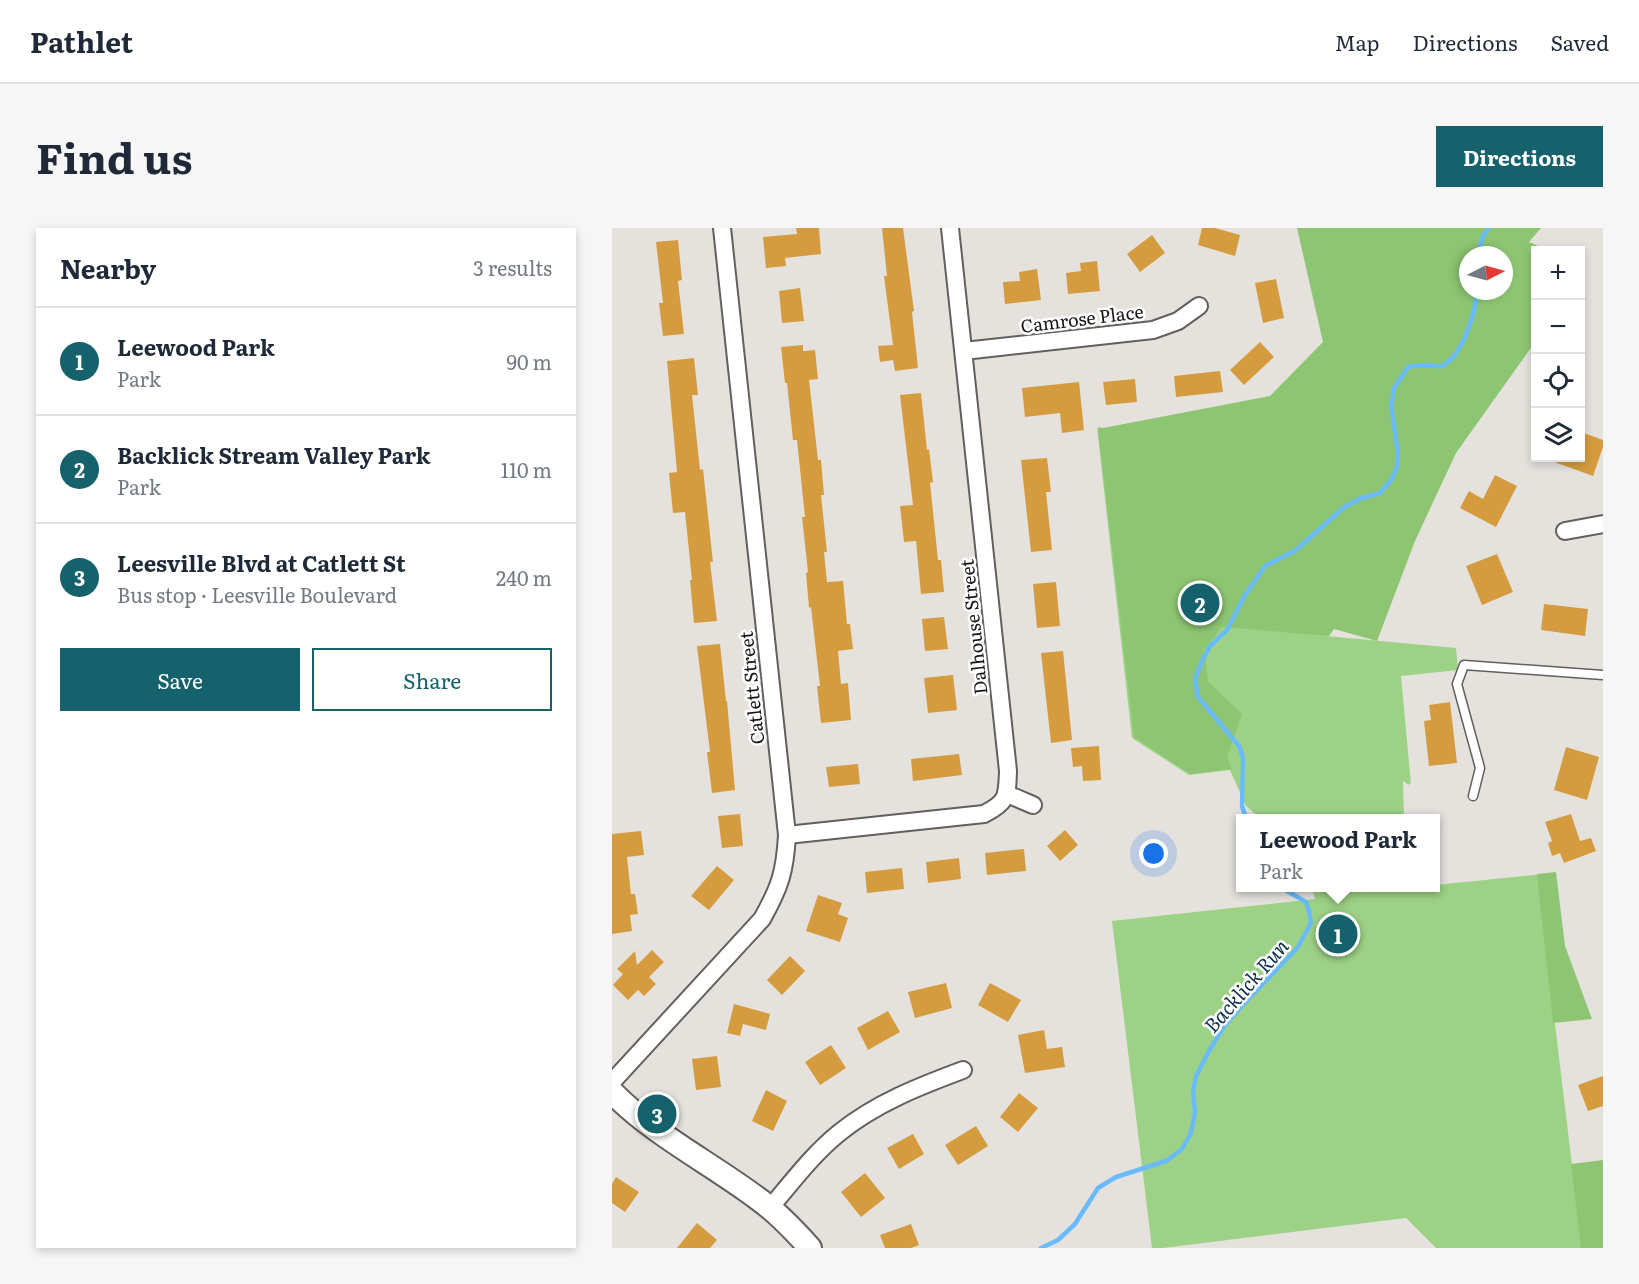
<!DOCTYPE html>
<html lang="en">
<head>
<meta charset="utf-8">
<style>
  body { margin:0; font-family:Literata,serif; background:#f6f6f7; color:#1f2937 }
  .controls { position:absolute; right:18px; top:18px; display:grid; overflow:hidden; border-radius:0px; box-shadow:0 3px 9px #0003 }
  .controls button { width:54px; height:54px; display:grid; place-items:center; padding:0; border:0; border-bottom:2px solid #e0e1e3; background:#fff; color:#1f2937; font:30px sans-serif }
  .compass { position:absolute; left:847px; top:18px; width:54px; height:54px; border-radius:50%; background:#fff; box-shadow:0 3px 9px #0003; rotate:84deg }
  .you { position:absolute; left:542px; top:626px; width:21px; height:21px; margin:-15px; border:4px solid #fff; border-radius:50%; background:#1a73e8; box-shadow:0 0 0 9px #1a73e833 }
  .badge { display:grid; place-items:center; width:39px; height:39px; border-radius:50%; background:#15626c; color:#fff; font-size:20px; font-weight:700 }
  .pin { position:absolute; translate:-50% -50%; border:3px solid #fff; box-shadow:0 2px 6px #0006 }
  .popup { position:absolute; left:624px; top:586px; width:204px; height:78px; box-sizing:border-box; display:grid; place-content:center; border-radius:0px; background:#fff; filter:drop-shadow(0 2px 4px #0005); font-size:20px; white-space:nowrap; color:#747a83 }
  .popup b { font-size:22px; color:#1f2937 }
  .popup::after { content:''; position:absolute; left:50%; top:100%; margin-left:-12px; border:12px solid transparent; border-top-color:#fff }
  .list { margin:0; padding:0; list-style:none }
  h2 { display:flex; justify-content:space-between; align-items:center; height:78px; margin:0; padding:0 24px; font-size:26px }
  h2 small { font-size:20px; font-weight:400; color:#747a83 }
  .list li { display:grid; grid-template-columns:39px 1fr auto; gap:18px; align-items:center; box-sizing:border-box; height:108px; padding:0 24px; border-top:2px solid #e0e1e3 }
  .list b { display:block; font-size:22px; white-space:nowrap }
  .list p { margin:0; font-size:20px; white-space:nowrap; color:#747a83 }
  .list em { font-size:20px; font-style:normal; color:#747a83 }
  .actions { display:flex; gap:12px; padding:18px 24px }
  .actions a { flex:1; padding:14px 0; border:2px solid #15626c; border-radius:0px; text-align:center; font-size:21px; color:#15626c }
  .actions .main { background:#15626c; color:#fff }
  .icon { flex:none; width:33px; height:33px; fill:none; stroke:currentColor; stroke-width:2; stroke-linecap:round; stroke-linejoin:round }
  .map { position:relative; flex:none; width:991px; height:1020px; overflow:hidden; border-radius:0px }
  header { display:flex; align-items:center; gap:36px; box-sizing:border-box; height:84px; padding:0 30px; background:#fff; border-bottom:2px solid #e0e1e3 }
  header strong { font-size:28px }
  nav { display:flex; gap:33px; margin-inline-start:auto; font-size:21px }
  .intro { display:flex; align-items:center; justify-content:space-between; box-sizing:border-box; height:144px; padding:0 36px }
  h1 { margin:0; font-size:42px }
  .button { padding:15px 27px; border-radius:0px; background:#15626c; color:#fff; font-size:21px; font-weight:700 }
  main { display:flex; gap:36px; padding:0 36px }
  aside { flex:1; background:#fff; border-radius:0px; box-shadow:0 3px 9px #0003 }
  .map>svg:first-child { display:block }
  .green { fill:#9dd185 }
  .forest { fill:#8dc572; fill-rule:evenodd }
  .lines { fill:none; stroke-linecap:round; stroke-linejoin:round }
  .stream { stroke:#69bbfe; stroke-width:4.5 }
  .building { fill:#d49c3f }
  .lane-casing { stroke:#625f5c; stroke-width:11 }
  .street-casing { stroke:#625f5c; stroke-width:20 }
  .secondary-casing { stroke:#625f5c; stroke-width:26 }
  .lane { stroke:#fff; stroke-width:8 }
  .street { stroke:#fff; stroke-width:16 }
  .secondary { stroke:#fff; stroke-width:22 }
  .labels { text-anchor:middle; dominant-baseline:central; stroke-width:5; stroke-linejoin:round; paint-order:stroke }
  .street-label { font-size:18px; fill:#171615; stroke:#fff }
  .water-label { font-size:20px; font-style:italic; fill:#0a2e48; stroke:#fff }
</style>
</head>
<body>
<header>
<strong>Pathlet</strong>
<nav><a>Map</a><a>Directions</a><a>Saved</a></nav>
</header>
<div class="intro"><h1>Find us</h1><a class="button">Directions</a></div>
<main>
<aside>
<h2>Nearby<small>3 results</small></h2>
<ul class="list">
<li><span class="badge">1</span><div><b>Leewood Park</b><p>Park</p></div><em>90 m</em></li>
<li><span class="badge">2</span><div><b>Backlick Stream Valley Park</b><p>Park</p></div><em>110 m</em></li>
<li><span class="badge">3</span><div><b>Leesville Blvd at Catlett St</b><p>Bus stop · Leesville Boulevard</p></div><em>240 m</em></li>
</ul>
<div class="actions"><a class="main">Save</a><a>Share</a></div>
</aside>
<div class="map">
<svg width="991" height="1020" viewBox="0 0 991 1020">
  <rect width="100%" height="100%" fill="#e5e2de"/>
  <g class="green">
    <path d="M 485,200 L 614,326 L 714,408 L 844,420 L 846,442 L 789,448 L 799,556 L 798,555 L 797,557 L 791,553 L 792,590 L 648,590 L 634,578 L 618,542 L 577,547 L 520,510 Z"/>
    <path d="M 942,645 L 942,788 L 970,1020 L 824,1020 L 794,990 L 551,1020 L 540,1020 L 500,693 L 703,671 L 700,660 L 824,660 L 824,657 Z"/>
  </g>
  <g class="forest">
    <path d="M 685,0 L 929,0 L 917,14 L 935,22 L 924,22 L 923,114 L 844,225 L 803,313 L 765,413 L 722,401 L 717,408 L 610,399 L 592,422 L 596,454 L 630,486 L 615,529 L 620,541 L 578,546 L 522,509 L 486,201 L 487,199 L 491,200 L 658,168 L 711,114 ZM 856,27 L 892,27 L 892,63 L 856,63 Z"/>
    <path d="M 944,644 L 953,718 L 980,791 L 941,795 L 925,646 Z"/>
    <path d="M 991,932 L 991,1020 L 969,1020 L 959,936 Z"/>
  </g>
  <g class="lines">
    <g class="stream">
      <path d="M 866,27 L 871,8 L 877,0"/>
      <path d="M 634,590 L 630,578 L 631,530 L 627,518 L 586,469 L 583,452 L 589,435 L 598,418 L 615,402 L 633,367 L 653,338 L 684,322 L 731,280 L 747,271 L 768,265 L 779,252 L 785,239 L 786,225 L 779,177 L 782,160 L 796,139 C 802,138 809,137 815,137 C 819,137 825,139 829,138 C 850,130 865,82 864,63"/>
      <path d="M 429,1020 L 446,1012 L 463,996 L 486,960 L 504,949 L 554,933 L 570,921 L 579,905 L 583,884 L 581,864 L 584,848 L 597,823 L 611,800 L 627,781 L 686,719 L 699,695 L 697,683 L 694,674 L 670,660"/>
    </g>
  </g>
  <g class="building">
    <path d="M 184,0 L 207,0 L 209,26 L 173,30 L 174,38 L 154,40 L 151,9 L 185,6 Z"/>
    <path d="M 270,0 L 291,0 L 302,83 L 300,84 L 306,140 L 283,143 L 281,132 L 268,134 L 266,118 L 281,117 L 272,48 L 275,48 Z"/>
    <path d="M 590,0 L 603,0 L 628,7 L 623,28 L 586,17 Z"/>
    <path d="M 540,7 L 553,25 L 528,44 L 515,26 Z"/>
    <path d="M 66,12 L 70,52 L 66,53 L 72,106 L 51,108 L 47,75 L 51,75 L 44,14 Z"/>
    <path d="M 485,33 L 488,63 L 456,66 L 454,45 L 469,43 L 468,35 Z"/>
    <path d="M 425,41 L 429,72 L 393,76 L 391,54 L 408,53 L 407,44 Z"/>
    <path d="M 664,51 L 672,90 L 651,95 L 643,55 Z"/>
    <path d="M 188,60 L 192,93 L 170,95 L 167,63 Z"/>
    <path d="M 648,114 L 662,129 L 632,157 L 618,142 Z"/>
    <path d="M 191,117 L 191,123 L 203,122 L 206,151 L 197,152 L 206,232 L 209,232 L 212,267 L 209,267 L 215,324 L 212,324 L 215,354 L 231,353 L 235,396 L 238,396 L 241,421 L 226,423 L 229,456 L 236,455 L 239,492 L 209,495 L 205,458 L 208,458 L 199,379 L 197,380 L 194,345 L 196,344 L 190,289 L 193,289 L 185,212 L 181,212 L 175,155 L 173,155 L 169,119 Z"/>
    <path d="M 82,130 L 86,167 L 80,167 L 88,242 L 91,241 L 101,334 L 98,334 L 105,393 L 82,395 L 78,352 L 80,352 L 73,284 L 61,285 L 57,245 L 65,244 L 55,133 Z"/>
    <path d="M 608,143 L 611,164 L 564,169 L 562,148 Z"/>
    <path d="M 523,151 L 525,174 L 494,177 L 491,154 Z"/>
    <path d="M 467,154 L 472,202 L 450,205 L 448,185 L 413,189 L 410,160 Z"/>
    <path d="M 309,165 L 315,222 L 317,221 L 321,254 L 318,255 L 326,332 L 329,332 L 332,364 L 309,366 L 304,313 L 292,314 L 288,278 L 301,277 L 288,167 Z"/>
    <path d="M 969,204 L 991,212 L 991,219 L 981,248 L 934,231 L 934,230 L 969,230 Z"/>
    <path d="M 435,230 L 439,264 L 434,264 L 440,322 L 419,324 L 409,232 Z"/>
    <path d="M 883,247 L 905,258 L 884,299 L 848,280 L 857,263 L 871,271 Z"/>
    <path d="M 885,326 L 901,364 L 870,377 L 854,338 Z"/>
    <path d="M 444,354 L 448,398 L 425,400 L 421,356 Z"/>
    <path d="M 932,376 L 976,381 L 973,408 L 929,402 Z"/>
    <path d="M 332,389 L 336,421 L 313,423 L 310,391 Z"/>
    <path d="M 108,416 L 114,473 L 115,473 L 123,562 L 100,565 L 95,524 L 98,524 L 85,418 Z"/>
    <path d="M 451,423 L 460,512 L 439,515 L 429,425 Z"/>
    <path d="M 341,447 L 345,482 L 316,485 L 312,450 Z"/>
    <path d="M 838,474 L 845,535 L 817,538 L 812,493 L 819,492 L 817,477 Z"/>
    <path d="M 487,518 L 489,552 L 471,553 L 470,538 L 461,539 L 459,520 Z"/>
    <path d="M 954,519 L 987,529 L 975,572 L 942,562 Z"/>
    <path d="M 347,526 L 350,547 L 301,553 L 299,531 Z"/>
    <path d="M 246,536 L 248,556 L 217,559 L 214,539 Z"/>
    <path d="M 128,586 L 131,618 L 110,620 L 106,588 Z"/>
    <path d="M 959,586 L 968,613 L 979,610 L 984,623 L 952,635 L 948,625 L 940,628 L 936,615 L 940,613 L 933,594 Z"/>
    <path d="M 453,602 L 466,617 L 448,633 L 435,618 Z"/>
    <path d="M 29,603 L 32,627 L 15,629 L 19,666 L 23,666 L 26,686 L 18,687 L 20,703 L 0,706 L 0,606 Z"/>
    <path d="M 412,621 L 414,643 L 375,647 L 373,625 Z"/>
    <path d="M 347,630 L 349,651 L 316,655 L 314,634 Z"/>
    <path d="M 105,638 L 122,652 L 97,682 L 79,668 Z"/>
    <path d="M 290,640 L 292,661 L 255,665 L 253,644 Z"/>
    <path d="M 206,667 L 230,675 L 226,686 L 236,690 L 228,714 L 194,703 Z"/>
    <path d="M 40,722 L 52,734 L 37,749 L 44,756 L 32,768 L 26,762 L 16,772 L 1,757 L 11,746 L 5,741 L 23,723 L 25,737 Z"/>
    <path d="M 178,728 L 193,743 L 170,767 L 155,752 Z"/>
    <path d="M 334,755 L 340,780 L 303,790 L 296,764 Z"/>
    <path d="M 378,755 L 409,772 L 396,794 L 366,777 Z"/>
    <path d="M 122,776 L 158,786 L 154,802 L 131,796 L 128,808 L 115,805 Z"/>
    <path d="M 276,783 L 288,804 L 256,822 L 245,800 Z"/>
    <path d="M 432,802 L 435,821 L 450,819 L 453,839 L 413,845 L 406,807 Z"/>
    <path d="M 219,817 L 234,840 L 208,857 L 193,834 Z"/>
    <path d="M 105,828 L 109,859 L 84,862 L 80,831 Z"/>
    <path d="M 991,848 L 991,878 L 976,883 L 966,857 Z"/>
    <path d="M 154,862 L 175,873 L 161,903 L 140,893 Z"/>
    <path d="M 407,865 L 426,880 L 406,904 L 388,889 Z"/>
    <path d="M 364,898 L 376,918 L 346,937 L 333,917 Z"/>
    <path d="M 301,906 L 312,926 L 287,941 L 275,920 Z"/>
    <path d="M 253,945 L 273,970 L 249,989 L 229,964 Z"/>
    <path d="M 4,949 L 27,964 L 13,984 L 0,975 L 0,956 Z"/>
    <path d="M 85,995 L 105,1012 L 98,1020 L 65,1020 Z"/>
    <path d="M 299,996 L 307,1017 L 299,1020 L 273,1020 L 268,1007 Z"/>
  </g>
  <g class="lines">
    <g class="lane-casing">
      <path id="lane" d="M 861,568 L 868,540 L 845,456 L 852,437 L 991,447"/>
    </g>
    <g class="street-casing">
      <g id="street">
        <path d="M 352,123 L 541,102 L 566,93 L 587,78"/>
        <path d="M 953,303 L 991,296"/>
        <path d="M 395,566 L 421,577"/>
        <path d="M 175,607 L 372,586 C 396,574 395,568 396,543 L 338,0"/>
        <path d="M 0,854 L 150,691 C 168,659 173,644 175,607 L 110,0"/>
        <path d="M 158,980 C 180,954 201,926 227,905 C 264,875 308,858 351,842"/>
      </g>
    </g>
    <g class="secondary-casing">
      <path id="secondary" d="M 0,864 C 42,907 97,934 145,970 C 165,984 182,1002 198,1020"/>
    </g>
    <use href="#lane" class="lane"/>
    <use href="#street" class="street"/>
    <use href="#secondary" class="secondary"/>
  </g>
  <g class="labels">
    <g class="street-label">
      <text transform="translate(470 90) rotate(-7)">Camrose Place</text>
      <text transform="translate(361 399) rotate(-96)">Dalhouse Street</text>
      <text transform="translate(139 460) rotate(-96)">Catlett Street</text>
    </g>
    <g class="water-label">
      <text transform="translate(633 757) rotate(-49)">Backlick Run</text>
    </g>
  </g>
</svg>
<div class="controls">
<button>+</button>
<button>−</button>
<button><svg class="icon" aria-label="locate" viewBox="0 0 24 24"><circle cx="12" cy="12" r="6"/><path d="M12 2v4M12 18v4M2 12h4M18 12h4"/></svg></button>
<button><svg class="icon" aria-label="layers" viewBox="0 0 24 24"><path d="M12 4l9 5-9 5-9-5zM3 14l9 5 9-5"/></svg></button>
</div>
<svg class="compass" viewBox="-18 -18 36 36"><path d="M0-13l5 13h-10z" fill="#e53935"/><path d="M0 13l5-13h-10z" fill="#747a83"/></svg>
<div class="you"></div>
<div class="pin badge" style="left:726px;top:706px">1</div>
<div class="popup"><b>Leewood Park</b>Park</div>
<div class="pin badge" style="left:588px;top:375px">2</div>
<div class="pin badge" style="left:45px;top:886px">3</div>
</div>
</main>
</body>
</html>
